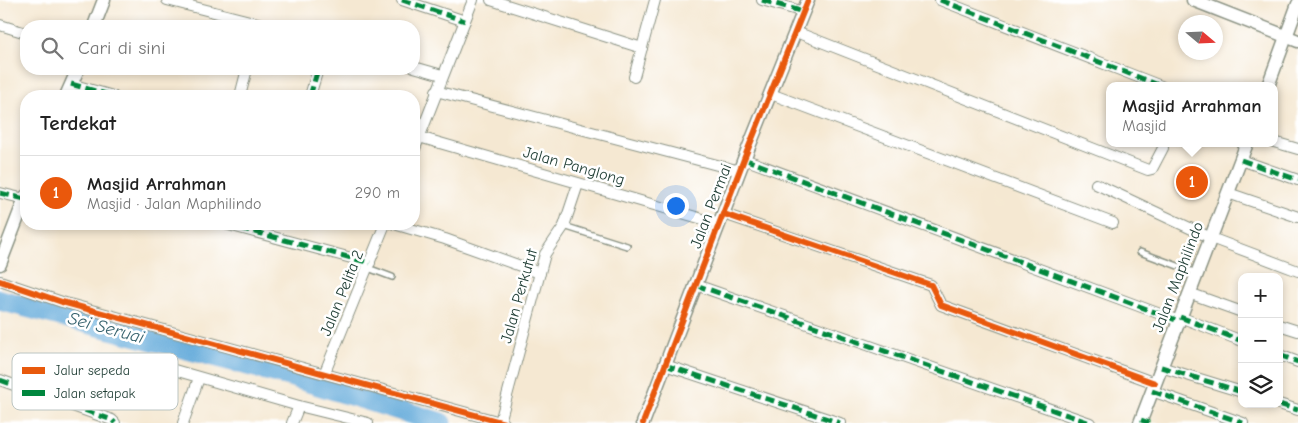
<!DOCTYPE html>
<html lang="id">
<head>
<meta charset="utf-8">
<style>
  body { margin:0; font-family:"Comic Neue",sans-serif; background:#f2f2f2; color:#222 }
  .controls { position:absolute; right:15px; bottom:15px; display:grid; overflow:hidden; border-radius:10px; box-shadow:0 2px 8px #0003 }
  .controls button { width:45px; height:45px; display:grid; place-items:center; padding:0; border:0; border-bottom:1px solid #e0e0e0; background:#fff; color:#222; font:25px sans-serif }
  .compass { position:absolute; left:1178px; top:15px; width:45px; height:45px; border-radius:50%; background:#fff; box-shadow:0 2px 8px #0003; rotate:109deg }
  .you { position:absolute; left:675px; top:205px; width:18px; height:18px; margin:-12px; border:4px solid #fff; border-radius:50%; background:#1a73e8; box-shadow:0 0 0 8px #1a73e833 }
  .badge { display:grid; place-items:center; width:32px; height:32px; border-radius:50%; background:#ea580c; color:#fff; font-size:16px; font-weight:700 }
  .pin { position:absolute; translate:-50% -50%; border:2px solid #fff; box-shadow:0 1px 5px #0006 }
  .popup { position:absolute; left:1106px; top:82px; width:172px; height:65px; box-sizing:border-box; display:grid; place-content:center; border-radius:10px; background:#fff; filter:drop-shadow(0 1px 4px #0005); font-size:16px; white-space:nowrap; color:#767676 }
  .popup b { font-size:19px; color:#222 }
  .popup::after { content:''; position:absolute; left:50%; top:100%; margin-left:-10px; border:10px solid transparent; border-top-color:#fff }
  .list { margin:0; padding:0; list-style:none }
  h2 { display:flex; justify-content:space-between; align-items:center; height:65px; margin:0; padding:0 20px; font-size:21px }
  h2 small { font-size:16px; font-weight:400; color:#767676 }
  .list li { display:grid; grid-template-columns:32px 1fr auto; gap:15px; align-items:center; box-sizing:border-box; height:75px; padding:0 20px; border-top:1px solid #e0e0e0 }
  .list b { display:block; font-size:19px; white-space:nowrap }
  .list p { margin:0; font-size:16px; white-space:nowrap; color:#767676 }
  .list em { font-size:16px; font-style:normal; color:#767676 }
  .icon { flex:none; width:28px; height:28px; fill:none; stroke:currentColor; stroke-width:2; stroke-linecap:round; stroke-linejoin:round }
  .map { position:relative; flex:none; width:1298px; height:423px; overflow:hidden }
  .search { position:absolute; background:#fff; box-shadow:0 2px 8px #0003; left:20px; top:20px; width:400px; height:55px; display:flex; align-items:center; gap:12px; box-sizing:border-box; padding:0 18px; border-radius:20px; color:#767676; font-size:19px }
  .panel { position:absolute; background:#fff; box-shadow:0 2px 8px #0003; left:20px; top:90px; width:400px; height:140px; border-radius:20px }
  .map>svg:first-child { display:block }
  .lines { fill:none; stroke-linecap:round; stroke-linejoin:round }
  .river { stroke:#64aada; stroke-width:21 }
  .service-casing { stroke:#8a9283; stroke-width:8 }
  .minor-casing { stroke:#8a9283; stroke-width:12 }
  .tertiary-casing { stroke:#8a9283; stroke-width:15 }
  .service { stroke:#fff; stroke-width:5 }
  .minor { stroke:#fff; stroke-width:10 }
  .tertiary { stroke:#fff; stroke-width:12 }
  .quiet { stroke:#00873e; stroke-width:5; stroke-dasharray:10 5; stroke-linecap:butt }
  .cycleway-casing { stroke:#fff; stroke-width:9 }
  .cycleway { stroke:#e8590c; stroke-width:6 }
  .labels { text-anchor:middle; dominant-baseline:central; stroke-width:5; stroke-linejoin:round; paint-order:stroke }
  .street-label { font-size:16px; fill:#1f3d34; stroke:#fff }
  .water-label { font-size:18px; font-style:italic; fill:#37636e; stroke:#fff }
  .key { fill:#fff; stroke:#bcc5c2; stroke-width:1 }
  .key-label { font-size:14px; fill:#1f3d34 }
</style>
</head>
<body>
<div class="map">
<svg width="1298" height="423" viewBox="0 0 1298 423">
  <rect width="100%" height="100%" fill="#fff"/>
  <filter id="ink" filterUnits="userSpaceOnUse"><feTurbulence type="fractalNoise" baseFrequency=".02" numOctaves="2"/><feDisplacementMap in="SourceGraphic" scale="10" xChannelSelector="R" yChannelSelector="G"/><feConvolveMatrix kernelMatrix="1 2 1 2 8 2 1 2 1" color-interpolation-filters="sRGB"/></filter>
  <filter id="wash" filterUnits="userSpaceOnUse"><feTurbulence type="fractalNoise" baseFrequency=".0096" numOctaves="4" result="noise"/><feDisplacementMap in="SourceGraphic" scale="20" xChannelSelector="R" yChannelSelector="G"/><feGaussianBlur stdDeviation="1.12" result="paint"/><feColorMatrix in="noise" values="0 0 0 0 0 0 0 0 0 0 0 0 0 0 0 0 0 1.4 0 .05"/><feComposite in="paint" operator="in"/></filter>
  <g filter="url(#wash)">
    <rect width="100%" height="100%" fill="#f5e8d2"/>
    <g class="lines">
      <path class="river" d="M 0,300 L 289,376 L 441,423"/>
    </g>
  </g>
  <g filter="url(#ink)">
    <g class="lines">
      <g class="service-casing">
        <g id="service">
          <path d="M 564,226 L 627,246"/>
          <path d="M 1140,252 L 1197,273"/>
          <path d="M 368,268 L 392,277"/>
        </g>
      </g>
      <g class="minor-casing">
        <g id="minor">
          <path d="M 167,0 L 269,26"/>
          <path d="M 402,0 L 465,21"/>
          <path d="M 491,0 L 642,48"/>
          <path d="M 762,0 L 804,12"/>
          <path d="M 940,0 L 1161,86"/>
          <path d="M 0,25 L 26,33"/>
          <path d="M 796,32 L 1148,170 L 1152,169 L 1163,148"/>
          <path d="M 414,67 L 442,75"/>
          <path d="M 634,77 L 655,0"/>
          <path d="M 71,84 L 113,96"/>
          <path d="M 436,91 L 740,171"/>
          <path d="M 771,94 L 1113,223"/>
          <path d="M 240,96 L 247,69"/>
          <path d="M 310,96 L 318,69"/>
          <path d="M 419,137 L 720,224"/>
          <path d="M 1274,142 L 1298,149"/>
          <path d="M 414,151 L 473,0"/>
          <path d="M 744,159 L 1179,321"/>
          <path d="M 1241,160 L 1298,180"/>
          <path d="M 1096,184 L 1211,238 L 1298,271"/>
          <path d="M 0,193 L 25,199"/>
          <path d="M 1228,193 L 1298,217"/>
          <path d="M 724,214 L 931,285 L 941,305 L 1155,383"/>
          <path d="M 225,224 L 370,263"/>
          <path d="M 394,224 L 445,239 L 540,273"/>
          <path d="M 0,281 L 62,302 L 504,423"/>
          <path d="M 696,285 L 1090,423"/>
          <path d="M 1189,293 L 1242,312"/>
          <path d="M 1180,317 L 1242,341"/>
          <path d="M 1279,325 L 1298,331"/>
          <path d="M 1279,355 L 1298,362"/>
          <path d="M 150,363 L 299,406 L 368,423"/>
          <path d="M 665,365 L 840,423"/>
          <path d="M 1161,367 L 1242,392"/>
          <path d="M 325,372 L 385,224"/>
          <path d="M 0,380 L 112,420 L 115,423"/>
          <path d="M 1152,391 L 1243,423"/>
          <path d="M 1279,404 L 1298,410"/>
          <path d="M 500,422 L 545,254 L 564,226 L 578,184"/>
          <path d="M 183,423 L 199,378"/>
          <path d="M 292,423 L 299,406"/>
        </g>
      </g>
      <g class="tertiary-casing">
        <g id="tertiary">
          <path d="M 1193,0 L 1298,41"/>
          <path d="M 94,26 L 104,0"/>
          <path d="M 1268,86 L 1298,4"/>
          <path d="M 66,96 L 78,69"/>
          <path d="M 0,264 L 26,196"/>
          <path d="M 643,423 L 744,159 L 808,0"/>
          <path d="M 1140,423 L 1247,143"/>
        </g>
      </g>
      <use href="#service" class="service"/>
      <use href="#minor" class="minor"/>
      <use href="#tertiary" class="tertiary"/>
      <g class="quiet">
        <path d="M 402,0 L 465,21"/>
        <path d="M 762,0 L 804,12"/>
        <path d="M 940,0 L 1161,86"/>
        <path d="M 71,84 L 113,96"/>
        <path d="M 310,96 L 318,69"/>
        <path d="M 744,159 L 1179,321"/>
        <path d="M 1241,160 L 1298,180"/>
        <path d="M 0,193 L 25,199"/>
        <path d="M 225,224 L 370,263"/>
        <path d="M 696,285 L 1090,423"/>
        <path d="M 1180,317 L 1242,341"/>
        <path d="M 1279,355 L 1298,362"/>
        <path d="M 665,365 L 840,423"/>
        <path d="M 1161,367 L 1242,392"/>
        <path d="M 0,380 L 112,420 L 115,423"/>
        <path d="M 1152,391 L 1243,423"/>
        <path d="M 1279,404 L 1298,410"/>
        <path d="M 1141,420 L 1149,423"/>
      </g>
      <g class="cycleway-casing">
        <g id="cycleway">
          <path d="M 724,214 L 931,285 L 941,305 L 1155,383"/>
          <path d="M 0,281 L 62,302 L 504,423"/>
          <path d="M 643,423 L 744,159 L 808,0"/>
        </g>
      </g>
      <use href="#cycleway" class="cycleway"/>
    </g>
  </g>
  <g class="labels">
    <g class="street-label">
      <text transform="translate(574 166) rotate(16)">Jalan Panglong</text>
      <text transform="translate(711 206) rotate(-69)">Jalan Permai</text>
      <text transform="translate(1178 277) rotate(-69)">Jalan Maphilindo</text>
      <text transform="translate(342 293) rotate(-68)">Jalan Pelita 2</text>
      <text transform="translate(519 296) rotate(-74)">Jalan Perkutut</text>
    </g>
    <g class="water-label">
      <text transform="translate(106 328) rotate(15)">Sei Seruai</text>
    </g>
  </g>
  <rect x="12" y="353" width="166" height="57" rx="8" class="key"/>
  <rect x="22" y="367" width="23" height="7" fill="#e8590c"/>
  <rect x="22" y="390" width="23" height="6" fill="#00873e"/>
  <g class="key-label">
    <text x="54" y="375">Jalur sepeda</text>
    <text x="54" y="398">Jalan setapak</text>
  </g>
</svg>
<div class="controls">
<button>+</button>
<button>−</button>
<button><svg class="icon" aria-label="layers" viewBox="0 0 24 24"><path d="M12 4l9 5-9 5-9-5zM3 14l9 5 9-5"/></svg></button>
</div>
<svg class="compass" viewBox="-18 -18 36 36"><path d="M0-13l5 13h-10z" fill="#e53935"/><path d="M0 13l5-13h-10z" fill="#767676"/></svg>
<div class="you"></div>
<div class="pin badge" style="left:1192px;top:182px">1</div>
<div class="popup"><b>Masjid Arrahman</b>Masjid</div>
<div class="search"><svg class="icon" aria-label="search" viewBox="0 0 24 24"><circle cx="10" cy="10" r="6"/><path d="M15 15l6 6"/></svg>Cari di sini</div>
<section class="panel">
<h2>Terdekat<small></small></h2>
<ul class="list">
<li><span class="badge">1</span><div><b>Masjid Arrahman</b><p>Masjid · Jalan Maphilindo</p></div><em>290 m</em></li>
</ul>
</section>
</div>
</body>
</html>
